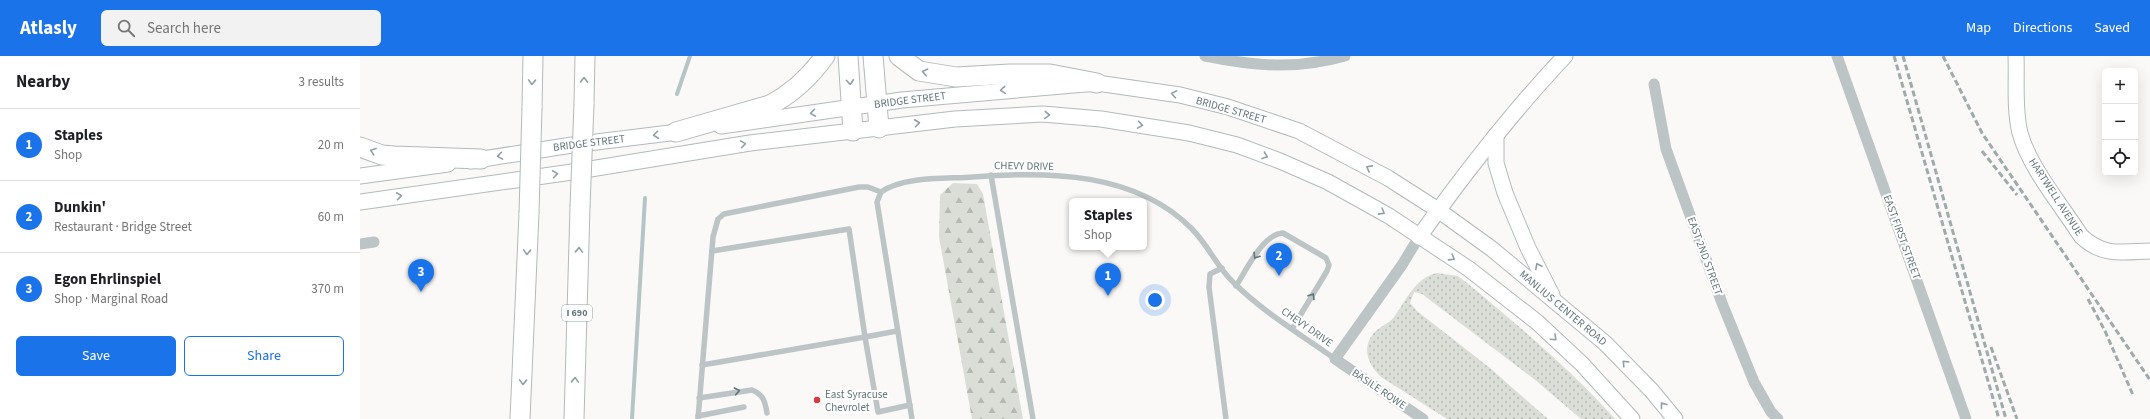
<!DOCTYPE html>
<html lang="en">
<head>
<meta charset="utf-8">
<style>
  body { margin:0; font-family:"Source Sans 3",sans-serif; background:#f2f2f2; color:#202124 }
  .controls { position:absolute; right:12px; top:12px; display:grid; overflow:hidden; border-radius:6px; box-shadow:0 4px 16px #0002 }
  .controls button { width:36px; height:36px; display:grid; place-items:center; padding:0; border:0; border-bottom:1px solid #e0e0e0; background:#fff; color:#202124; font:20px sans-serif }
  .you { position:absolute; left:795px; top:244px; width:14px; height:14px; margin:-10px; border:3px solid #fff; border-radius:50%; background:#1a73e8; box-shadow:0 0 0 6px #1a73e833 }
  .badge { display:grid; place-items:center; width:26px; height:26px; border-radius:50%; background:#1a73e8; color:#fff; font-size:13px; font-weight:700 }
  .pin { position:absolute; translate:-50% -33px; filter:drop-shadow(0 1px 2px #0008) }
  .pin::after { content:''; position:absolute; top:21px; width:14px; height:12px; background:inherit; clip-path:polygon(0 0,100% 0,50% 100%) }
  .popup { position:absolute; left:709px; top:142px; width:78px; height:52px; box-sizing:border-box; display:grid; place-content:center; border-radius:6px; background:#fff; filter:drop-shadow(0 1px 3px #0005); font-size:13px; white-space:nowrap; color:#757577 }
  .popup b { font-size:15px; color:#202124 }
  .popup::after { content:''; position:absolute; left:50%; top:100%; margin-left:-8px; border:8px solid transparent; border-top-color:#fff }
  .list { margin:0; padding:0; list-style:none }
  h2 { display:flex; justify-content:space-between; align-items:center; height:52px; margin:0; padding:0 16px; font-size:17px }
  h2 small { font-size:13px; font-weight:400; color:#757577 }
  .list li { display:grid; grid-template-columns:26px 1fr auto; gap:12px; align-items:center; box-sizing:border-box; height:72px; padding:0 16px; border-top:1px solid #e0e0e0 }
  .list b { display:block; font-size:15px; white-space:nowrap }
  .list p { margin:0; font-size:13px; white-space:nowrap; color:#757577 }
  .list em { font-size:13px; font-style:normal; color:#757577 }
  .actions { display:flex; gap:8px; padding:12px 16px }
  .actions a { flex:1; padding:9px 0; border:1px solid #1a73e8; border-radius:6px; text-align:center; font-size:14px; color:#1a73e8 }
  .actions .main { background:#1a73e8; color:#fff }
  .icon { flex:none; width:22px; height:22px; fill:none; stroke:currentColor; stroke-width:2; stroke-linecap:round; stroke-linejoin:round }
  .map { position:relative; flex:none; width:1790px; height:363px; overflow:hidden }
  header { display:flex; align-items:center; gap:24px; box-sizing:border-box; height:56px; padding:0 20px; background:#1a73e8; color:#fff }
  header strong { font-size:19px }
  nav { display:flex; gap:22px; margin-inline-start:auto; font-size:14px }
  .search { width:280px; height:36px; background:#f2f2f2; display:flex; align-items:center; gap:10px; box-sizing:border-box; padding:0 14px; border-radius:6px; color:#757577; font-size:15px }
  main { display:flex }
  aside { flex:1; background:#fff }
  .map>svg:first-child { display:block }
  .grass { fill:url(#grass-dots) }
  .forest { fill:url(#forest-firs) }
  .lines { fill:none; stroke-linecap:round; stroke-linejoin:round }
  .stream { stroke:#b5c5c5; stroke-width:4 }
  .secondary-casing { stroke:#b2babc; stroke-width:17 }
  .highway-casing { stroke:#b3b9bb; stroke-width:21 }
  .lane { stroke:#bdc4c5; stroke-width:5.5 }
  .street { stroke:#bdc4c5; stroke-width:11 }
  .secondary { stroke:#fff; stroke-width:15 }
  .highway { stroke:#fff; stroke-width:19 }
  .rail { stroke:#9faaac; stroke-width:3; stroke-dasharray:6 3; stroke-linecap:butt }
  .highway-bridge-casing { stroke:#b3b9bb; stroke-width:21; stroke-linecap:butt }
  .highway-bridge { stroke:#fff; stroke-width:19 }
  .oneway { stroke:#919fa2 }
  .oneway2 { stroke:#62767a }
  .poi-dot { fill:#d53c40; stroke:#fff; stroke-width:1.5 }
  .labels { text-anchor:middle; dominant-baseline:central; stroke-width:4; stroke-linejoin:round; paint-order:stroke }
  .shield { fill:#fff; stroke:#919fa2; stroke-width:1 }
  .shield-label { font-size:10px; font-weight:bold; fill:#62767a }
  .street-label { font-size:11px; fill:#62767a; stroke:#fff }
  .poi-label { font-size:11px; fill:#62767a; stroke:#fff; text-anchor:start }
</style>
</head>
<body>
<header>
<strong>Atlasly</strong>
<div class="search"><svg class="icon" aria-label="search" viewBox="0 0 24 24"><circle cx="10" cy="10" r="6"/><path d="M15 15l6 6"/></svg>Search here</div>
<nav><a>Map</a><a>Directions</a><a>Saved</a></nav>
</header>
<main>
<aside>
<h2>Nearby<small>3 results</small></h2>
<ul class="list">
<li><span class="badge">1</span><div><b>Staples</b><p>Shop</p></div><em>20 m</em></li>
<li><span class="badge">2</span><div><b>Dunkin'</b><p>Restaurant · Bridge Street</p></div><em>60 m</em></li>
<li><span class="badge">3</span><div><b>Egon Ehrlinspiel</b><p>Shop · Marginal Road</p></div><em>370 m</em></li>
</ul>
<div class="actions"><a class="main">Save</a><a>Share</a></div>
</aside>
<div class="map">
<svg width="1790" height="363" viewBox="0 0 1790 363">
  <defs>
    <pattern id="grass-dots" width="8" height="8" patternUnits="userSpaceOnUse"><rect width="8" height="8" fill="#dbded7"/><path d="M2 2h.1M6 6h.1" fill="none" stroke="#b5b9b3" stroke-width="1.8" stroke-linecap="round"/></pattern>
    <pattern id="forest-firs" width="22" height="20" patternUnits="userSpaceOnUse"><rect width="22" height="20" fill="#dbded7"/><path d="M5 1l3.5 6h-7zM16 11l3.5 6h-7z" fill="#b5b9b3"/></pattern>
  </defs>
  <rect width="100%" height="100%" fill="#faf9f8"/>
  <path class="grass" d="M 1077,217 L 1098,220 L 1107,227 C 1159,270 1210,313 1255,363 L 1221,363 L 1174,323 L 1062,238 L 1054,236 L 1050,247 L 1057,255 L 1130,312 L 1188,363 L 1087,363 L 1021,321 C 1009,310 1001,293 1013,278 C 1018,271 1029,268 1034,261 C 1047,243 1055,222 1077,217 Z"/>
  <path class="forest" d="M 593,127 L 617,128 L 623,138 L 663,363 L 612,363 L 579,181 L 580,139 Z"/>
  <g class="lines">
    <g class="stream">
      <path d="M 317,38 L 330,0"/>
      <path d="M 272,363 L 285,142"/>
    </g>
    <g class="secondary-casing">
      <g id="secondary">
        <path d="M 1656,0 C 1657,25 1654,53 1660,77 C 1669,111 1702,150 1721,180 C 1743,201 1762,196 1790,195"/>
        <path d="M 361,70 L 542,44 L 737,27 L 820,39 L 868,51 L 939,75 L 1028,122 L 1078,154 L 1132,193 L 1245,287 L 1292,335 L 1315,363"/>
        <path d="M 1136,79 L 1136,107 L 1145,137 L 1168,192 L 1192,239"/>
        <path d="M 110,105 L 212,89 L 326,75"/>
        <path d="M 0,120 L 88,108"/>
        <path d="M 0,146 L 212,116 L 390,87 L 595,63 L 683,58 L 741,63 L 829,77 L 877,89 L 920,105 L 968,126 L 1029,160 L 1109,213 L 1177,266 L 1222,308 L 1272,363"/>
        <path d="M 1059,181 C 1104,118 1152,56 1205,0"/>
      </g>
    </g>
    <g class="highway-casing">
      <g id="highway">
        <path d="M 488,0 L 493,75"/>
        <path d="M 513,0 L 519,72"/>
        <path d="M 539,0 L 559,15 L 596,21 L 650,18 L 690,18 L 737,27"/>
        <path d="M 224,48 L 225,0"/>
        <path d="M 172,52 L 173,0"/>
        <path d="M 316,76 L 410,49 C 433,37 450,21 465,0"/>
        <path d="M 0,91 L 22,99 L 34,100 L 121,103"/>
        <path d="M 160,363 L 169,157"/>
        <path d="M 214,363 L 220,151"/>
      </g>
    </g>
    <g class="lane">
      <path d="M 631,119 L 673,363"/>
      <path d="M 862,212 L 850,218 L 849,231 L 866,363"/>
      <path d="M 876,230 C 887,213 903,178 923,177 L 966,202 L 969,209 L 967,215 L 932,273"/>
      <path d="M 537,275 L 505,281 L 518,356 L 550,349"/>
      <path d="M 342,309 L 505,281 L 489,173 L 352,195"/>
      <path d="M 339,342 L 392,334 C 404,339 405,346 407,357"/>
      <path d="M 338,360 L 384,351"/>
      <path d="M 338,363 L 353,181 L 358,163 L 364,158 L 499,131 L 508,131 L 521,136"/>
      <path d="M 552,363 L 517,146 L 521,136 C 544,120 585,123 613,121 C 688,115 776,116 832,173 C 848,189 857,211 873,226 C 903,256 940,278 975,303"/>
    </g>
    <g class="street">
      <path d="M 845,0 C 895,10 936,14 985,0"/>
      <path d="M 1477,0 L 1606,363"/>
      <path d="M 1294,28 L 1306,93 L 1362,247 L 1394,326 L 1411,356 L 1418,363"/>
      <path d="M 1059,181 L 1042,209 L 975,303 L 1063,363"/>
      <path d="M 0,188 L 14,186"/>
    </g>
    <use href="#secondary" class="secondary"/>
    <use href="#highway" class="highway"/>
    <g class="rail">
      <path d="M 1534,0 L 1639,363"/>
      <path d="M 1543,0 L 1646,363"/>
      <path d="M 1583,0 L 1622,77 L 1790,324"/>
      <path d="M 1622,95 L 1657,139"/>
      <path d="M 1728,243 L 1745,275 L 1773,339"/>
      <path d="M 1631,291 L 1657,363"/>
    </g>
    <g class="highway-bridge-casing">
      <g id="highway-bridge">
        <path d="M 220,151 L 224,48"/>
        <path d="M 169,157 L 172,52"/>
      </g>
    </g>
    <use href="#highway-bridge" class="highway-bridge"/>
  </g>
  <defs><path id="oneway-chevron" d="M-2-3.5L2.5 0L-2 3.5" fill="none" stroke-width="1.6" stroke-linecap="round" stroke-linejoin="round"/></defs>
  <g class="oneway">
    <use href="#oneway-chevron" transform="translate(565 16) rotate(-168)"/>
    <use href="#oneway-chevron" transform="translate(224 24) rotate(-89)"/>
    <use href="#oneway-chevron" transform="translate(172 26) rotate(92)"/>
    <use href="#oneway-chevron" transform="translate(490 26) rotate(86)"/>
    <use href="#oneway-chevron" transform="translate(643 34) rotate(175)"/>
    <use href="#oneway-chevron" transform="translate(814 38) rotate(-170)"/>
    <use href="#oneway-chevron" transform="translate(453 57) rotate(172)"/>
    <use href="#oneway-chevron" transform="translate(687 59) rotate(3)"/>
    <use href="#oneway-chevron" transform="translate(557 67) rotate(-7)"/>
    <use href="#oneway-chevron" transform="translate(780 69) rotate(9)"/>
    <use href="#oneway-chevron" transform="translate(296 79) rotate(173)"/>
    <use href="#oneway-chevron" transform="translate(383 88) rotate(-9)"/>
    <use href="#oneway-chevron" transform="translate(13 95) rotate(-160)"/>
    <use href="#oneway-chevron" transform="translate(140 100) rotate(171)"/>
    <use href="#oneway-chevron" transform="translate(905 100) rotate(20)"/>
    <use href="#oneway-chevron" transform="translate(1009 112) rotate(-151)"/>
    <use href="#oneway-chevron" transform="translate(195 118) rotate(-8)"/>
    <use href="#oneway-chevron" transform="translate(39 140) rotate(-8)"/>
    <use href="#oneway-chevron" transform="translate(1022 156) rotate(29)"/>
    <use href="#oneway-chevron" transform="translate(219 194) rotate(-88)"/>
    <use href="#oneway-chevron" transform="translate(167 196) rotate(92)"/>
    <use href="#oneway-chevron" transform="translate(1092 202) rotate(32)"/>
    <use href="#oneway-chevron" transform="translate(1178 210) rotate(-117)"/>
    <use href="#oneway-chevron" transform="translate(1194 282) rotate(43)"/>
    <use href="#oneway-chevron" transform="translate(1265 307) rotate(-134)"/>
    <use href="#oneway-chevron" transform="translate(215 324) rotate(-88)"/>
    <use href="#oneway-chevron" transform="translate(163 326) rotate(92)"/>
    <use href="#oneway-chevron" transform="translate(1303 349) rotate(-128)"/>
  </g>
  <g class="oneway2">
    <use href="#oneway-chevron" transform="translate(896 200) rotate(123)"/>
    <use href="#oneway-chevron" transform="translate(952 240) rotate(-58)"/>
    <use href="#oneway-chevron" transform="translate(377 335) rotate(-11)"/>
  </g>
  <circle class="poi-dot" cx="457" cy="344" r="4"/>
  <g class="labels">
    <rect class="shield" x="202" y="249" width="30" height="16" rx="3"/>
    <g class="shield-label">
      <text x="217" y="257">I 690</text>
    </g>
    <g class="street-label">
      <text transform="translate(550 44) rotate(-7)">BRIDGE STREET</text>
      <text transform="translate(871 54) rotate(16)">BRIDGE STREET</text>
      <text transform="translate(229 87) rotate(-7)">BRIDGE STREET</text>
      <text transform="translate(664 110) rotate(1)">CHEVY DRIVE</text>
      <text transform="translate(1696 141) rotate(57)">HARTWELL AVENUE</text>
      <text transform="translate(1542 181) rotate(70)">EAST FIRST STREET</text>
      <text transform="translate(1345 200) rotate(70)">EAST 2ND STREET</text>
      <text transform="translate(1203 252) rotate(40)">MANLIUS CENTER ROAD</text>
      <text transform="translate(947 271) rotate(35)">CHEVY DRIVE</text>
      <text transform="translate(1019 333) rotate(34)">BASILE ROWE</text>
    </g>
    <g class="poi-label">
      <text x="465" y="338">East Syracuse<tspan x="465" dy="13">Chevrolet</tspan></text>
    </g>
  </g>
</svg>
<div class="controls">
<button>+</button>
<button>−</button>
<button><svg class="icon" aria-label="locate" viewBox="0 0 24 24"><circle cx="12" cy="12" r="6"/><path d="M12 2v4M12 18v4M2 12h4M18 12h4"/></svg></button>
</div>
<div class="you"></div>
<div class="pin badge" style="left:748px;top:240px">1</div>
<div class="popup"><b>Staples</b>Shop</div>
<div class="pin badge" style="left:919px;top:220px">2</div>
<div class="pin badge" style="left:61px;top:236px">3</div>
</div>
</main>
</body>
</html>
